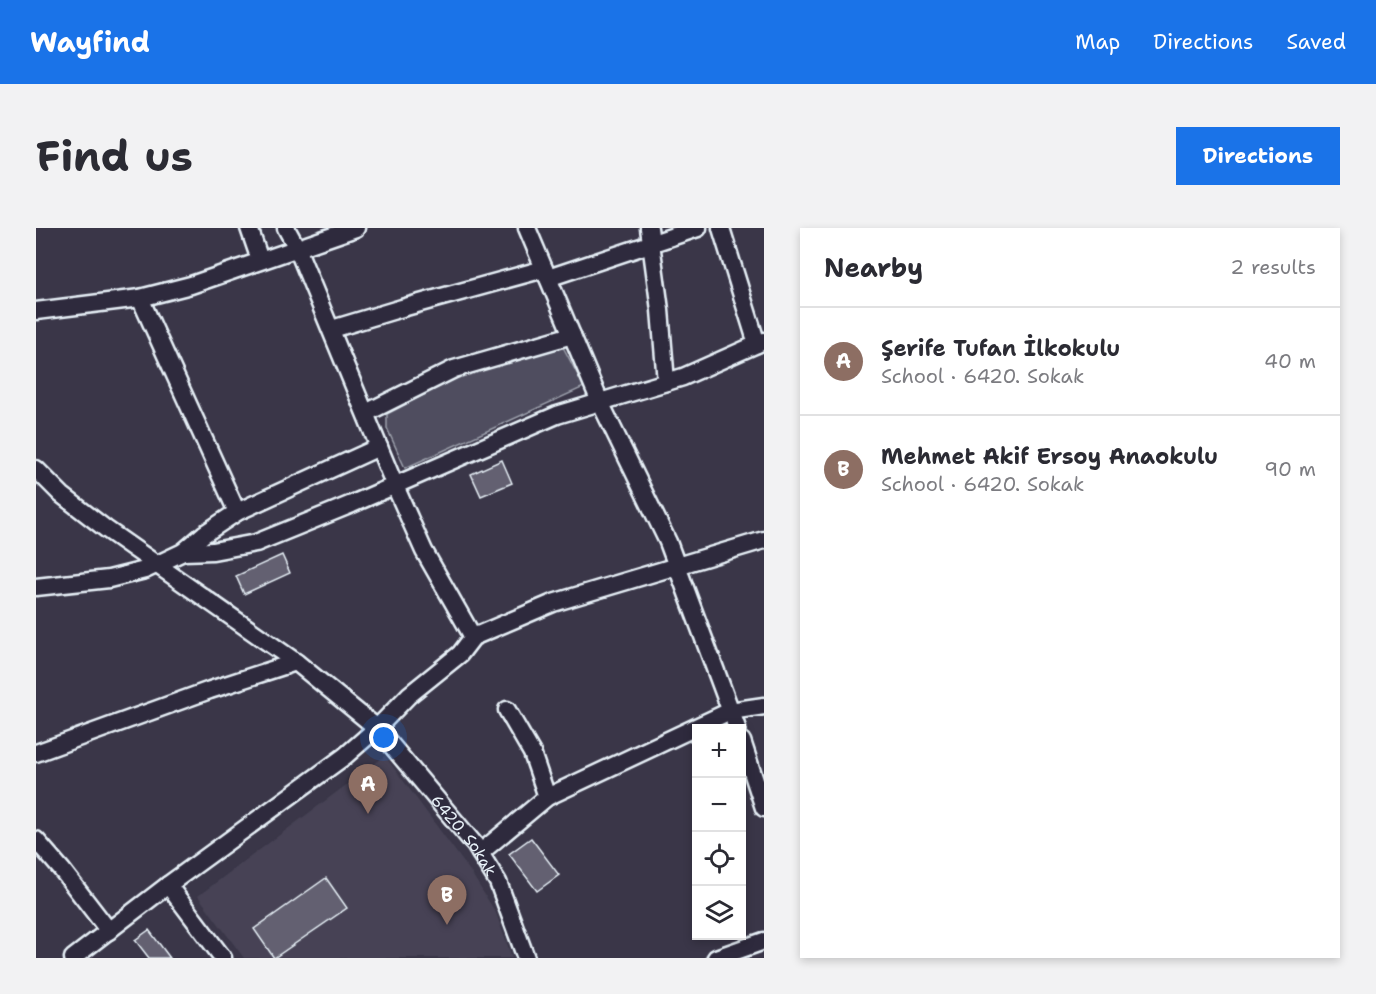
<!DOCTYPE html>
<html lang="en">
<head>
<meta charset="utf-8">
<style>
  body { margin:0; font-family:"Shantell Sans",sans-serif; background:#f2f2f3; color:#2b2b33 }
  .controls { position:absolute; right:18px; bottom:18px; display:grid; overflow:hidden; border-radius:0px; box-shadow:0 3px 9px #0003 }
  .controls button { width:54px; height:54px; display:grid; place-items:center; padding:0; border:0; border-bottom:2px solid #e1e1e2; background:#fff; color:#2b2b33; font:30px sans-serif }
  .you { position:absolute; left:348px; top:510px; width:21px; height:21px; margin:-15px; border:4px solid #fff; border-radius:50%; background:#1a73e8; box-shadow:0 0 0 9px #1a73e833 }
  .badge { display:grid; place-items:center; width:39px; height:39px; border-radius:50%; background:#1a73e8; color:#fff; font-size:20px; font-weight:700 }
  .pin { position:absolute; translate:-50% -50px; filter:drop-shadow(0 2px 3px #0008) }
  .pin::after { content:''; position:absolute; top:32px; width:21px; height:18px; background:inherit; clip-path:polygon(0 0,100% 0,50% 100%) }
  .list { margin:0; padding:0; list-style:none }
  h2 { display:flex; justify-content:space-between; align-items:center; height:78px; margin:0; padding:0 24px; font-size:26px }
  h2 small { font-size:20px; font-weight:400; color:#7c7c81 }
  .list li { display:grid; grid-template-columns:39px 1fr auto; gap:18px; align-items:center; box-sizing:border-box; height:108px; padding:0 24px; border-top:2px solid #e1e1e2 }
  .list b { display:block; font-size:22px; white-space:nowrap }
  .list p { margin:0; font-size:20px; white-space:nowrap; color:#7c7c81 }
  .list em { font-size:20px; font-style:normal; color:#7c7c81 }
  .icon { flex:none; width:33px; height:33px; fill:none; stroke:currentColor; stroke-width:2; stroke-linecap:round; stroke-linejoin:round }
  .map { position:relative; flex:none; width:728px; height:730px; overflow:hidden; border-radius:0px }
  header { display:flex; align-items:center; gap:36px; box-sizing:border-box; height:84px; padding:0 30px; background:#1a73e8; color:#fff }
  header strong { font-size:28px }
  nav { display:flex; gap:33px; margin-inline-start:auto; font-size:21px }
  .intro { display:flex; align-items:center; justify-content:space-between; box-sizing:border-box; height:144px; padding:0 36px }
  h1 { margin:0; font-size:42px }
  .button { padding:15px 27px; border-radius:0px; background:#1a73e8; color:#fff; font-size:21px; font-weight:700 }
  main { display:flex; gap:36px; padding:0 36px }
  aside { flex:1; background:#fff; border-radius:0px; box-shadow:0 3px 9px #0003 }
  .map>svg:first-child { display:block }
  .built { fill:#464354 }
  .green { fill:#504e5f; stroke:#9ca0ac; stroke-width:1.5 }
  .building { fill:#636171; stroke:#e8f1f8; stroke-width:1.5 }
  .lines { fill:none; stroke-linecap:round; stroke-linejoin:round }
  .minor-casing { stroke:#e8f1f8; stroke-width:21 }
  .minor { stroke:#2f2a3d; stroke-width:16 }
  .labels { text-anchor:middle; dominant-baseline:central; stroke-width:5; stroke-linejoin:round; paint-order:stroke }
  .street-label { font-size:16px; fill:#e8f1f8; stroke:#2f2a3d }
</style>
</head>
<body>
<header>
<strong>Wayfind</strong>
<nav><a>Map</a><a>Directions</a><a>Saved</a></nav>
</header>
<div class="intro"><h1>Find us</h1><a class="button">Directions</a></div>
<main>
<div class="map">
<svg width="728" height="730" viewBox="0 0 728 730">
  <rect width="100%" height="100%" fill="#3a3648"/>
  <filter id="ink" filterUnits="userSpaceOnUse"><feTurbulence type="fractalNoise" baseFrequency=".0167" numOctaves="2"/><feDisplacementMap in="SourceGraphic" scale="12" xChannelSelector="R" yChannelSelector="G"/><feConvolveMatrix kernelMatrix="1 2 1 2 8 2 1 2 1" color-interpolation-filters="sRGB"/></filter>
  <g filter="url(#ink)">
    <path class="built" d="M 349,528 L 434,643 L 460,685 L 476,730 L 208,730 L 162,668 Z"/>
    <path class="green" d="M 526,117 L 548,159 L 369,240 L 351,200 L 351,186 L 418,151 Z"/>
    <g class="building">
      <path d="M 466,232 L 476,255 L 445,268 L 435,246 Z"/>
      <path d="M 246,327 L 254,345 L 208,366 L 200,348 Z"/>
      <path d="M 495,610 L 523,647 L 501,663 L 473,626 Z"/>
      <path d="M 290,650 L 311,680 L 238,730 L 218,701 Z"/>
      <path d="M 113,702 L 134,730 L 113,730 L 99,712 Z"/>
    </g>
    <g class="lines">
      <g class="minor-casing">
        <g id="minor">
          <path d="M 213,0 L 224,32"/>
          <path d="M 250,0 L 261,20 L 359,258 L 388,323 L 437,409"/>
          <path d="M 491,0 L 564,174 L 632,314 L 701,500"/>
          <path d="M 613,0 L 624,82 L 630,154"/>
          <path d="M 685,0 L 721,116"/>
          <path d="M 512,50 L 662,0"/>
          <path d="M 104,70 L 201,284"/>
          <path d="M 0,83 L 104,70 L 155,57 L 320,0"/>
          <path d="M 296,101 L 366,80 L 508,41"/>
          <path d="M 330,185 L 418,141 L 536,107"/>
          <path id="s1" d="M 0,241 L 26,267 L 70,301 L 260,434 L 341,500 L 439,617 L 462,654 L 490,730"/>
          <path d="M 147,324 L 177,323 L 220,315 L 316,276 L 521,187 L 647,149 L 728,113"/>
          <path d="M 0,359 L 73,351 L 109,342 L 147,324 L 168,306 L 201,284 L 343,219"/>
          <path d="M 471,482 L 496,525 L 511,569"/>
          <path d="M 706,513 L 728,580"/>
          <path d="M 0,525 L 174,462 L 260,434"/>
          <path d="M 0,612 L 26,642 L 73,703"/>
          <path d="M 444,625 L 511,569 L 694,483 L 728,478"/>
          <path d="M 132,657 L 187,730"/>
          <path d="M 37,730 L 132,657 L 309,528 L 341,500 L 373,467 L 424,426 L 437,409 L 517,375 L 728,312"/>
          <path d="M 680,730 L 728,713"/>
        </g>
      </g>
      <use href="#minor" class="minor"/>
    </g>
  </g>
  <g class="labels">
    <g class="street-label">
      <text stroke="none"><textPath href="#s1" startOffset="567">6420. Sokak</textPath></text>
    </g>
  </g>
</svg>
<div class="controls">
<button>+</button>
<button>−</button>
<button><svg class="icon" aria-label="locate" viewBox="0 0 24 24"><circle cx="12" cy="12" r="6"/><path d="M12 2v4M12 18v4M2 12h4M18 12h4"/></svg></button>
<button><svg class="icon" aria-label="layers" viewBox="0 0 24 24"><path d="M12 4l9 5-9 5-9-5zM3 14l9 5 9-5"/></svg></button>
</div>
<div class="you"></div>
<div class="pin badge" style="left:332px;top:586px;background:#8d6e63">A</div>
<div class="pin badge" style="left:411px;top:697px;background:#8d6e63">B</div>
</div>
<aside>
<h2>Nearby<small>2 results</small></h2>
<ul class="list">
<li><span class="badge" style="background:#8d6e63">A</span><div><b>Şerife Tufan İlkokulu</b><p>School · 6420. Sokak</p></div><em>40 m</em></li>
<li><span class="badge" style="background:#8d6e63">B</span><div><b>Mehmet Akif Ersoy Anaokulu</b><p>School · 6420. Sokak</p></div><em>90 m</em></li>
</ul>
</aside>
</main>
</body>
</html>
